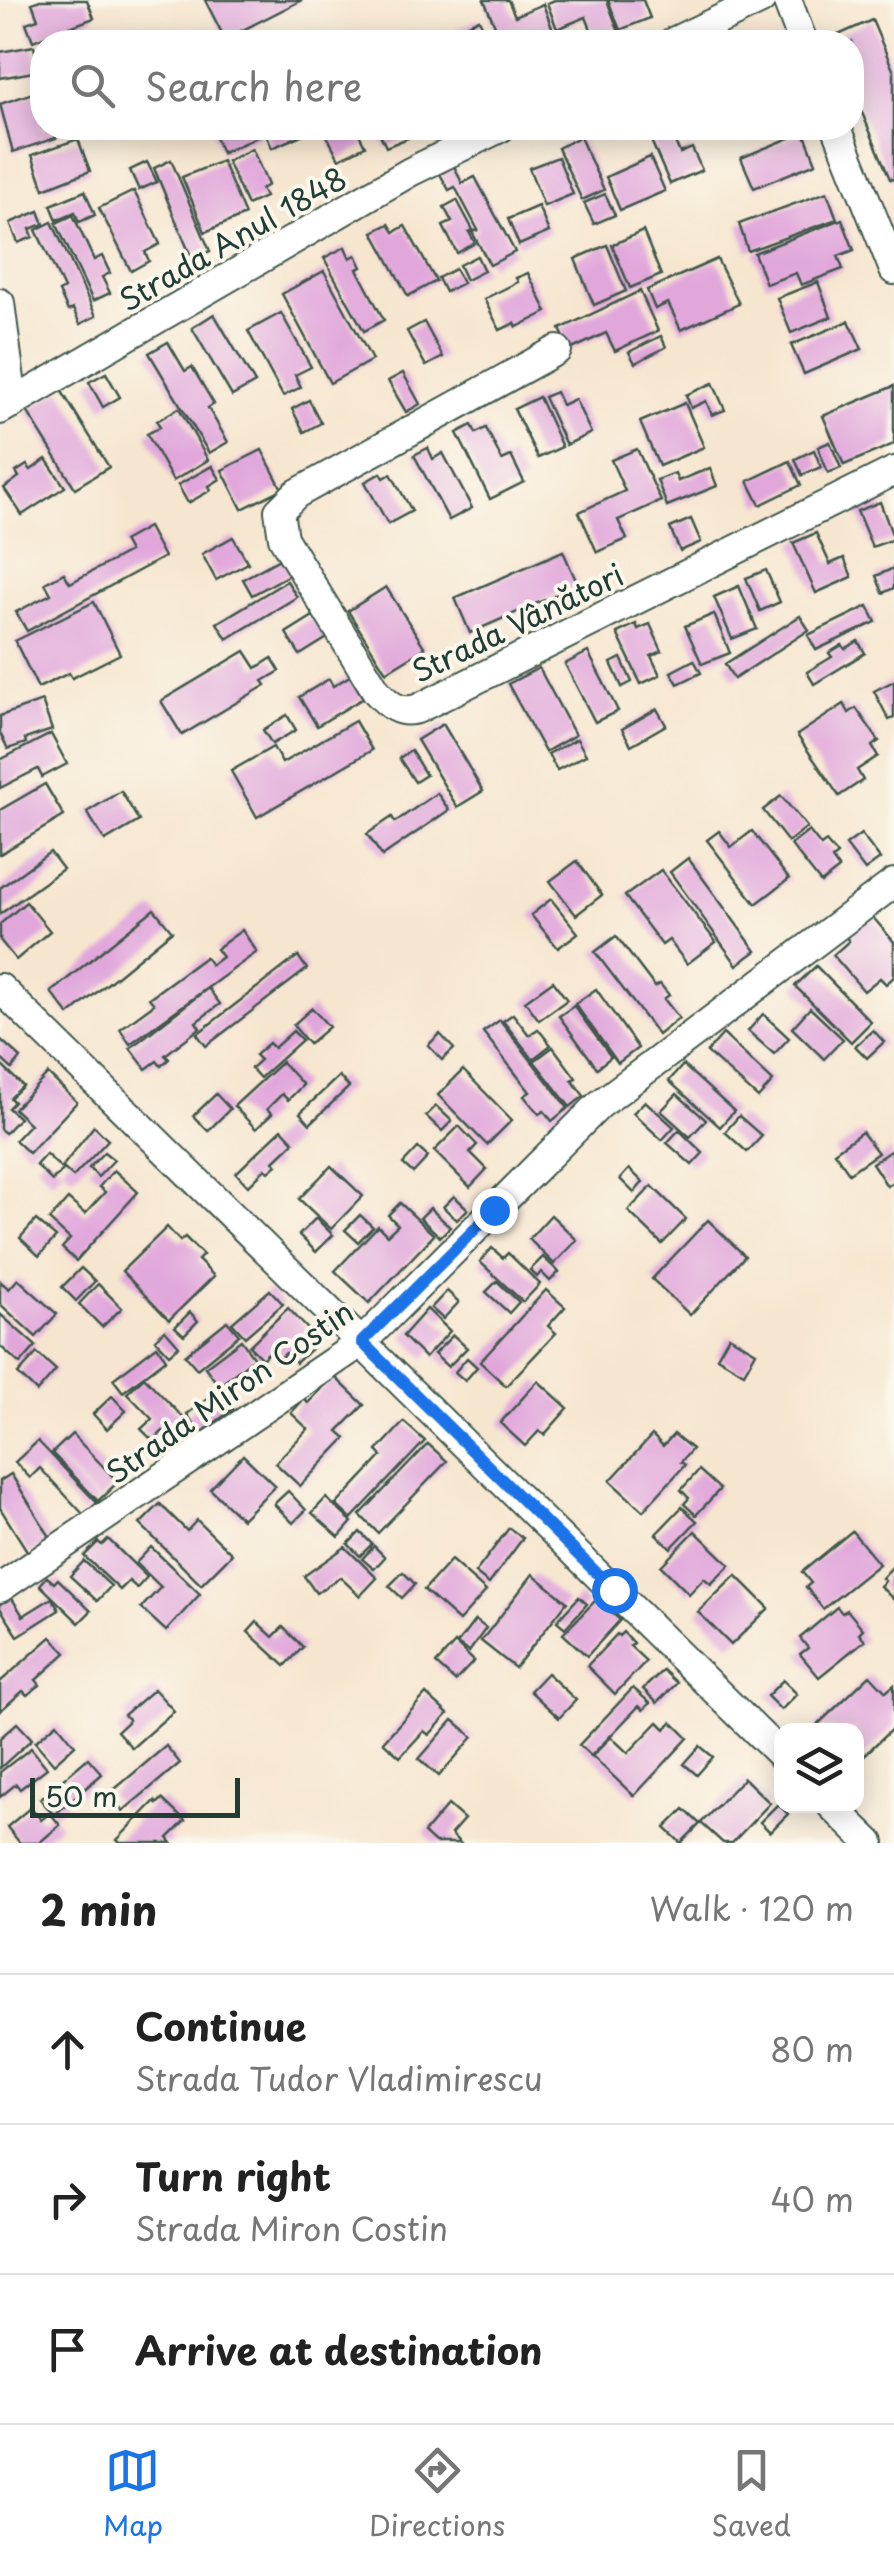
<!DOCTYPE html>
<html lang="en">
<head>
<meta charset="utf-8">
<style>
  body { margin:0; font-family:"Playpen Sans",sans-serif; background:#f2f2f2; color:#222 }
  .controls { position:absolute; right:30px; bottom:30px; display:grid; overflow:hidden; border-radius:20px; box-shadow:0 5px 25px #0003 }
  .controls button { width:90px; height:90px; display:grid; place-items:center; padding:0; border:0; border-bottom:2px solid #e0e0e0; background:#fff; color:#222; font:50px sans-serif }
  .scale { position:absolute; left:30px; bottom:25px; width:210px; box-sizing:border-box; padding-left:10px; border:5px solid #1f3d34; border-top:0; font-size:28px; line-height:35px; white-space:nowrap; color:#1f3d34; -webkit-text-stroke:8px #fbf7ec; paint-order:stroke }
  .stop { position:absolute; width:30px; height:30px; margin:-22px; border:8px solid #1a73e8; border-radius:50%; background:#fff }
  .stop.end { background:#1a73e8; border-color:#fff; box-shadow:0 2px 10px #0008 }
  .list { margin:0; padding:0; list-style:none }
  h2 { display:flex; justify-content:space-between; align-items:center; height:130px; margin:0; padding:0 40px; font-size:42px }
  h2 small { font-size:32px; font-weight:400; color:#767676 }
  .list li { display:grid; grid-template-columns:65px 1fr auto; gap:30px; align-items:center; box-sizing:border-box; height:150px; padding:0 40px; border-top:2px solid #e0e0e0 }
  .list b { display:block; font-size:38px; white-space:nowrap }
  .list p { margin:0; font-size:32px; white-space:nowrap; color:#767676 }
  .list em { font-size:32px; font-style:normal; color:#767676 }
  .icon { flex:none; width:55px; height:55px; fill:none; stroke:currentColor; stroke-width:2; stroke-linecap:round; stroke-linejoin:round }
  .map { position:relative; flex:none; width:894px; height:1843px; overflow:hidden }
  .search { position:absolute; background:#fff; box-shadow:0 5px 25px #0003; left:30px; right:30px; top:30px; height:110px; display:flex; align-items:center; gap:25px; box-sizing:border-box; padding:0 35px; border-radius:40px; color:#767676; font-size:38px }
  .sheet { height:580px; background:#fff }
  nav { display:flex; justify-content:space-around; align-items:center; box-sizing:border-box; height:140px; border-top:2px solid #e0e0e0; background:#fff; font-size:28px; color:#767676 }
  nav a { display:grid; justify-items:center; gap:5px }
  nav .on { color:#1a73e8 }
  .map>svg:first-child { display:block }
  .building { fill:#e1a7db }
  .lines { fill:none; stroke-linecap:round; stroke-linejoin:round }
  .minor-casing { stroke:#3f564b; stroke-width:32 }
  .minor { stroke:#fff; stroke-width:28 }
  .route { stroke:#1a73e8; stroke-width:12 }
  .labels { text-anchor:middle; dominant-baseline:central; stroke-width:8; stroke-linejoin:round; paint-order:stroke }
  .street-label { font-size:30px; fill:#1f3d34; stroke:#fbf7ec }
</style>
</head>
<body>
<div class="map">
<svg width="894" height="1843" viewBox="0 0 894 1843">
  <rect width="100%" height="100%" fill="#fbf7ec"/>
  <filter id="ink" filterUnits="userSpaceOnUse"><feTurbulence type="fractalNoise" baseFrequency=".01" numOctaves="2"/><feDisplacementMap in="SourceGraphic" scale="20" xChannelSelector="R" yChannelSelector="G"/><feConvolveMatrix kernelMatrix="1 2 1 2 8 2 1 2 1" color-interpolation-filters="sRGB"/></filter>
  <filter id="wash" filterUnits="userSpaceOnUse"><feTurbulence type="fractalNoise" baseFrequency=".0048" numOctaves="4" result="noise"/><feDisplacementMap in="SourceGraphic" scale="40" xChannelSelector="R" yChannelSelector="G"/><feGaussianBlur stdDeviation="2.25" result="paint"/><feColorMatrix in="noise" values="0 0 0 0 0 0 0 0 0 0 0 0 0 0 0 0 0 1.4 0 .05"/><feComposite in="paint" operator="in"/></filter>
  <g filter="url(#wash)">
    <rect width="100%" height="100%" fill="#f6e6cf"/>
    <g id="blocks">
      <g class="building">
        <path d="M 40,0 L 87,0 L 94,18 L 33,41 L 26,23 L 38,19 L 32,3 Z"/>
        <path d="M 205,0 L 302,0 L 225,39 Z"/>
        <path d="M 484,0 L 508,0 L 515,16 L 543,4 L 557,41 L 502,42 Z"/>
        <path d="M 555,0 L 607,0 L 620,35 L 596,42 L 586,17 L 557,29 L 547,3 Z"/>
        <path d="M 608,0 L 643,0 L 650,18 L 620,30 Z"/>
        <path d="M 479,19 L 490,42 L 458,42 L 453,31 Z"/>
        <path d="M 872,20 L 894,72 L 894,180 L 890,179 L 852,89 L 852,42 L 831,42 L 829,39 Z"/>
        <path d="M 34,46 L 39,71 L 0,78 L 0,52 Z"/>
        <path d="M 42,90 L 42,128 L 53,128 L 56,138 L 13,152 L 0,104 Z"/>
        <path d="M 211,128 L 256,128 L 260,136 L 222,153 Z"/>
        <path d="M 263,128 L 317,128 L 272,148 Z"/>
        <path d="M 323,128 L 356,128 L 365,146 L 339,159 Z"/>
        <path d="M 377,128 L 403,128 L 408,138 L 386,147 Z"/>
        <path d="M 669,128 L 680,153 L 692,148 L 702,170 L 670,184 L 649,136 Z"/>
        <path d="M 804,132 L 816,163 L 754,188 L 741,158 Z"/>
        <path d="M 580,137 L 604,190 L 582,200 L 558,148 Z"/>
        <path d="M 78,139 L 90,171 L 44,189 L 32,155 Z"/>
        <path d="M 252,149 L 268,185 L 261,189 L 265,197 L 247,205 L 227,161 Z"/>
        <path d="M 558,157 L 573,194 L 544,206 L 529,168 Z"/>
        <path d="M 650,157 L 665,191 L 620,210 L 606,177 Z"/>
        <path d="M 171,160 L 210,251 L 192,259 L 154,168 Z"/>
        <path d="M 222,161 L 245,215 L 205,232 L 182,177 Z"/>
        <path d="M 147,162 L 157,182 L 139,190 L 130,170 Z"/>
        <path d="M 454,166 L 462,183 L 475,177 L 515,252 L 490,265 L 472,232 L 478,230 L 455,187 L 449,190 L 440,174 Z"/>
        <path d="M 85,191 L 95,215 L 79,222 L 75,212 L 57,220 L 51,205 Z"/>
        <path d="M 134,191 L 160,244 L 145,252 L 149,261 L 131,271 L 99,208 Z"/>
        <path d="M 827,192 L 837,219 L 748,251 L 739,224 Z"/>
        <path d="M 605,194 L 615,215 L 594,224 L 584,203 Z"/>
        <path d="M 457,200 L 473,230 L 469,232 L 475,243 L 457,253 L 443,226 L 452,222 L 444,207 Z"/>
        <path d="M 538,206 L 549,232 L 519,245 L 508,219 Z"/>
        <path d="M 39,211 L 44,224 L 30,229 L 33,237 L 18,243 L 10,223 Z"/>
        <path d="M 73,215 L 94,260 L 102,256 L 110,273 L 102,277 L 110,293 L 93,301 L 56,223 Z"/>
        <path d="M 842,219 L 854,250 L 838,256 L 843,269 L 801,285 L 796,273 L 766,284 L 754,253 Z"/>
        <path d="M 52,222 L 96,316 L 80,324 L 73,309 L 68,311 L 59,292 L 64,289 L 36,230 Z"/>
        <path d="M 389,224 L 394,232 L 405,226 L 436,281 L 408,296 L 373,232 Z"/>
        <path d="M 643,231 L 661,275 L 630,288 L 612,245 Z"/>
        <path d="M 607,245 L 626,291 L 594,305 L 575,259 Z"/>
        <path d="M 345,247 L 350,258 L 356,255 L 362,267 L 357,269 L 384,320 L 364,331 L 324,258 Z"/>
        <path d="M 477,256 L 484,271 L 466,280 L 459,265 Z"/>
        <path d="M 717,259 L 739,304 L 681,330 L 668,303 L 655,309 L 647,290 Z"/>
        <path d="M 455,269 L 463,283 L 445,292 L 438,278 Z"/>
        <path d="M 324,271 L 372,360 L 330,383 L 282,294 Z"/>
        <path d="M 528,273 L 547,312 L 517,327 L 515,323 L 500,330 L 484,299 L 518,282 L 516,278 Z"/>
        <path d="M 818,282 L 831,317 L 791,333 L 777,298 Z"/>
        <path d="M 640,291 L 658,331 L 615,351 L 606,333 L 570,350 L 560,329 Z"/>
        <path d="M 281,313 L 311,367 L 295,375 L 301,387 L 283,396 L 248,331 Z"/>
        <path d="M 214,314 L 255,383 L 232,396 L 192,328 Z"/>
        <path d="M 849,321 L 862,349 L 804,374 L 791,345 Z"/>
        <path d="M 424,322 L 443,357 L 426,366 L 407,331 Z"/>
        <path d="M 661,336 L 666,347 L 635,363 L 629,352 Z"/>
        <path d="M 168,342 L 185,371 L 192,367 L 214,404 L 208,408 L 228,442 L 209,453 L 149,353 Z"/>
        <path d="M 106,373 L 120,397 L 103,407 L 89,382 Z"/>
        <path d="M 403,373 L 420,404 L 406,412 L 388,381 Z"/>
        <path d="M 713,383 L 725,410 L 712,415 L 706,401 L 691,408 L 686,395 Z"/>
        <path d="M 894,386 L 894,444 L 844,465 L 823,416 Z"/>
        <path d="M 61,390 L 109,467 L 75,488 L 27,411 Z"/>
        <path d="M 556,392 L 562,405 L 575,399 L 591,433 L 566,445 L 544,397 Z"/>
        <path d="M 539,397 L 562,447 L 538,458 L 514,409 Z"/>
        <path d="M 309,400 L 321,423 L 304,432 L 292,409 Z"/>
        <path d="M 685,403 L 704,447 L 659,466 L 640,422 Z"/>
        <path d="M 179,408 L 208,460 L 173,481 L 147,434 L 160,427 L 157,421 Z"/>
        <path d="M 472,425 L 476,433 L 486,428 L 502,460 L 511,456 L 524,482 L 490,499 L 457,433 Z"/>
        <path d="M 830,442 L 841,468 L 828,473 L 818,447 Z"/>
        <path d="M 428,448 L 433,459 L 443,453 L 472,508 L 449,520 L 414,455 Z"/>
        <path d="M 637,449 L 661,501 L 618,520 L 627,539 L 597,552 L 579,512 L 625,491 L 611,460 Z"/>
        <path d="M 262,450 L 282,489 L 242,509 L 222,470 Z"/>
        <path d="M 814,450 L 821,467 L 802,475 L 795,459 Z"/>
        <path d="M 46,459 L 65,487 L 22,515 L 4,488 L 19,477 L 16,472 L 27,465 L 31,470 Z"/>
        <path d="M 790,461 L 801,485 L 760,505 L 748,481 Z"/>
        <path d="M 212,466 L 220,479 L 209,486 L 211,490 L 188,503 L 178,485 Z"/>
        <path d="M 710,468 L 717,486 L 667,506 L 657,480 L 675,473 L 678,481 Z"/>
        <path d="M 381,473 L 384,478 L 391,474 L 412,511 L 388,524 L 365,482 Z"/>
        <path d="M 880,502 L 894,539 L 872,547 L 857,511 Z"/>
        <path d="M 691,519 L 701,542 L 680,551 L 670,528 Z"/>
        <path d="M 148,527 L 164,557 L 27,631 L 16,612 L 51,594 L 45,583 L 64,573 L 70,583 L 129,552 L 123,541 Z"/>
        <path d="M 816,533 L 830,564 L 844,558 L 852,577 L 816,593 L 793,543 Z"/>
        <path d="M 233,537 L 248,563 L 216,580 L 202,554 Z"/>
        <path d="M 563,551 L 578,585 L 470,633 L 455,598 Z"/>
        <path d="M 287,555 L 296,571 L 252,595 L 243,579 Z"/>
        <path d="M 894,568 L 894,588 L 883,593 L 876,576 Z"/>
        <path d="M 766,570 L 780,602 L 760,611 L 746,578 Z"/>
        <path d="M 287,581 L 297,597 L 227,639 L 217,623 Z"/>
        <path d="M 739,586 L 757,629 L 732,639 L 714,597 Z"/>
        <path d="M 386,587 L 425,648 L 386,672 L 348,611 Z"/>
        <path d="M 94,602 L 120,654 L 72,678 L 69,673 L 38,688 L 15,641 Z"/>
        <path d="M 868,606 L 876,622 L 816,650 L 808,635 Z"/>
        <path d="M 318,613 L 332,635 L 300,655 L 286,633 Z"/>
        <path d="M 714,614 L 730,653 L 702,664 L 685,626 Z"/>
        <path d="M 800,616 L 809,630 L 734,679 L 725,664 Z"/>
        <path d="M 636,624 L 638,629 L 650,624 L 662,651 L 651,656 L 660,675 L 641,684 L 617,633 Z"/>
        <path d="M 858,641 L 865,653 L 814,684 L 807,672 L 832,657 L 829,653 L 842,645 L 845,649 Z"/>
        <path d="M 245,651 L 256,668 L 272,658 L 280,671 L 263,681 L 266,685 L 182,735 L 161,701 Z"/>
        <path d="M 588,652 L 618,711 L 595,722 L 565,664 Z"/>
        <path d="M 621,658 L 632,682 L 622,687 L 611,663 Z"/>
        <path d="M 694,660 L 701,673 L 678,684 L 671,672 Z"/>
        <path d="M 539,668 L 575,735 L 545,752 L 508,684 Z"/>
        <path d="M 350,676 L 363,698 L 317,726 L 299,697 L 329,679 L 333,686 Z"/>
        <path d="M 894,681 L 894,718 L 889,720 L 874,691 Z"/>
        <path d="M 42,701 L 52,730 L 25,739 L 26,743 L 8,749 L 0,733 L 0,716 Z"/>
        <path d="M 844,704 L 849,713 L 856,708 L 879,741 L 872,746 L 878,756 L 857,770 L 863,780 L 839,796 L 797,735 Z"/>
        <path d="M 657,709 L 666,725 L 631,745 L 622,729 Z"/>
        <path d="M 287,715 L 296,730 L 272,744 L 263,730 Z"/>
        <path d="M 355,721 L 372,750 L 257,817 L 231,771 L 273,747 L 282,763 Z"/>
        <path d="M 443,724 L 483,791 L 457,807 L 417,740 Z"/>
        <path d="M 51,734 L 67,764 L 42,777 L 38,769 L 0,788 L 0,760 Z"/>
        <path d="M 577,739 L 586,755 L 557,770 L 548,754 Z"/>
        <path d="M 411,751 L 426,775 L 415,782 L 399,758 Z"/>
        <path d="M 45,784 L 64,816 L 0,854 L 0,810 Z"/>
        <path d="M 121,791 L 139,821 L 105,841 L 87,812 Z"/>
        <path d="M 437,793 L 449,810 L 382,856 L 367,834 L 392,817 L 395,822 Z"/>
        <path d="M 781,796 L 807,827 L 788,842 L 763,810 Z"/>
        <path d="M 719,831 L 731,847 L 752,831 L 789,879 L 756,904 L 707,840 Z"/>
        <path d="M 809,831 L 821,846 L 826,842 L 837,855 L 832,859 L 839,869 L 821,883 L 791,845 Z"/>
        <path d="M 861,834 L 880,859 L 865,870 L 846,845 Z"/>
        <path d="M 50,852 L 63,869 L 0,914 L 0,888 Z"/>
        <path d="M 688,858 L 756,951 L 737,965 L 670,872 Z"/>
        <path d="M 577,861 L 602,895 L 576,915 L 550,881 Z"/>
        <path d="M 661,870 L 716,942 L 687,964 L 669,940 L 662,945 L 625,896 Z"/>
        <path d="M 551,899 L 578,933 L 558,948 L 531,915 Z"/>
        <path d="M 26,902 L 50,931 L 16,960 L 0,940 L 0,924 Z"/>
        <path d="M 154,909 L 172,931 L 69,1015 L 51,992 Z"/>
        <path d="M 871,915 L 894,942 L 894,977 L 886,984 L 880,978 L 864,991 L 833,955 L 849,941 L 846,937 Z"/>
        <path d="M 242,930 L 257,952 L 130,1044 L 120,1029 L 154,1004 L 149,998 L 205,957 L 211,965 L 222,957 L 216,949 Z"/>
        <path d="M 616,936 L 655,987 L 660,984 L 669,995 L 664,999 L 679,1018 L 658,1035 L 595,952 Z"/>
        <path d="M 298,956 L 307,969 L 206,1046 L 197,1034 Z"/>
        <path d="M 816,966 L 871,1022 L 851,1042 L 795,986 Z"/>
        <path d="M 553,981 L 567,1000 L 539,1020 L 525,1001 Z"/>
        <path d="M 208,988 L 220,1004 L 196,1022 L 200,1028 L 165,1055 L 169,1059 L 161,1066 L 157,1061 L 146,1069 L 130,1048 Z"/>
        <path d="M 596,989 L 638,1048 L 618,1063 L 575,1004 Z"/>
        <path d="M 574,1006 L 611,1057 L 597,1068 L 559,1016 Z"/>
        <path d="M 312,1008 L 329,1027 L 309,1044 L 293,1025 Z"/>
        <path d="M 810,1008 L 843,1039 L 824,1059 L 792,1028 Z"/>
        <path d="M 513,1014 L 529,1035 L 538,1029 L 551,1045 L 533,1059 L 503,1021 Z"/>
        <path d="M 763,1014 L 789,1038 L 774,1054 L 748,1031 Z"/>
        <path d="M 500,1020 L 568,1108 L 552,1121 L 544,1111 L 539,1114 L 524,1096 L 530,1092 L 483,1032 Z"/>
        <path d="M 873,1030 L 884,1042 L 867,1058 L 855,1046 Z"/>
        <path d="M 293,1031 L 302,1040 L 260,1078 L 251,1068 L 260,1060 L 255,1055 L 269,1043 L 274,1048 Z"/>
        <path d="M 440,1034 L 454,1049 L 442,1060 L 428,1045 Z"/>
        <path d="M 723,1034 L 773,1081 L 758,1098 L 707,1052 Z"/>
        <path d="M 0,1039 L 21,1058 L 12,1069 L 0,1058 Z"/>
        <path d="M 553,1047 L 576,1078 L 572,1080 L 584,1096 L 570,1107 L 534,1061 Z"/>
        <path d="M 282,1062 L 303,1085 L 288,1100 L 282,1094 L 267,1109 L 272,1114 L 256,1129 L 234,1106 Z"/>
        <path d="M 0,1064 L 23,1086 L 10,1098 L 14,1102 L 8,1108 L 19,1118 L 5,1133 L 0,1129 Z"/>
        <path d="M 683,1065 L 734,1111 L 720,1127 L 669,1081 Z"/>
        <path d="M 463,1070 L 512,1120 L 487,1145 L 438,1095 Z"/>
        <path d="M 48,1074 L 77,1102 L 29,1153 L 15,1140 L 30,1124 L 14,1109 Z"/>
        <path d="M 339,1076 L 349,1087 L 310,1124 L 300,1113 Z"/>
        <path d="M 216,1094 L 230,1109 L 208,1131 L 193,1116 Z"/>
        <path d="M 677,1094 L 706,1120 L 690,1137 L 661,1111 Z"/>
        <path d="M 645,1101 L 674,1127 L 662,1140 L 633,1113 Z"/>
        <path d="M 436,1106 L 452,1121 L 442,1131 L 426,1116 Z"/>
        <path d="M 739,1116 L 762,1136 L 747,1152 L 725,1132 Z"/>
        <path d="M 94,1126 L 108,1140 L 73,1177 L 62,1167 Z"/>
        <path d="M 459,1126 L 477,1145 L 470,1152 L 487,1169 L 470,1187 L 434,1151 Z"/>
        <path d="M 282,1129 L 294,1142 L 274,1161 L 277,1165 L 269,1172 L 265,1169 L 248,1186 L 236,1173 Z"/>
        <path d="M 679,1130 L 703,1153 L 692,1165 L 667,1143 Z"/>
        <path d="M 862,1132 L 878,1153 L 849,1173 L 834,1152 Z"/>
        <path d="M 418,1148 L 428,1157 L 413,1173 L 403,1164 Z"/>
        <path d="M 892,1150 L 894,1182 L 887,1186 L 872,1163 Z"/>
        <path d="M 104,1152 L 114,1160 L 98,1177 L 89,1168 Z"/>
        <path d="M 46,1154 L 63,1170 L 52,1181 L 36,1165 Z"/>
        <path d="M 331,1166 L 363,1196 L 331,1229 L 299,1199 Z"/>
        <path d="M 629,1169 L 643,1182 L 634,1193 L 620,1179 Z"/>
        <path d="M 114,1170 L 138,1192 L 76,1261 L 62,1248 L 70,1239 L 49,1220 L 68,1199 L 85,1214 L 105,1192 L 99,1187 Z"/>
        <path d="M 652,1186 L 686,1219 L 662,1244 L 628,1211 Z"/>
        <path d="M 454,1196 L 468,1209 L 457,1220 L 443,1207 Z"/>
        <path d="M 400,1203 L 434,1235 L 369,1303 L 335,1271 L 378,1226 L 387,1235 L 398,1225 L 388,1215 Z"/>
        <path d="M 430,1208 L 450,1227 L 440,1237 L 420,1218 Z"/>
        <path d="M 360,1215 L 373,1227 L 358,1242 L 345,1230 Z"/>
        <path d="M 551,1215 L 577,1240 L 554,1264 L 529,1239 Z"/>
        <path d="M 316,1218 L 333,1235 L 316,1252 L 299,1235 Z"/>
        <path d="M 36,1220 L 56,1237 L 39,1256 L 20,1238 Z"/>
        <path d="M 708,1220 L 745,1256 L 690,1315 L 652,1279 Z"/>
        <path d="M 167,1227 L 180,1241 L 185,1237 L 203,1255 L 198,1260 L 214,1276 L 169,1320 L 122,1271 Z"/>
        <path d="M 492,1248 L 503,1258 L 508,1253 L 540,1284 L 523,1302 L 480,1262 Z"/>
        <path d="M 543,1257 L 559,1272 L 550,1281 L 541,1272 L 537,1277 L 530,1270 Z"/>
        <path d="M 81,1268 L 95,1281 L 76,1301 L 62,1287 Z"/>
        <path d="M 18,1279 L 57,1314 L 36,1337 L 0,1304 L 0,1281 L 9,1289 Z"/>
        <path d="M 497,1281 L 519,1302 L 509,1313 L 486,1292 Z"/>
        <path d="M 98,1284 L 122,1308 L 102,1327 L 79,1304 Z"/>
        <path d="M 270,1290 L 283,1304 L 245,1337 L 232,1323 Z"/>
        <path d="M 546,1290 L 565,1307 L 548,1326 L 556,1333 L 506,1386 L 480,1362 Z"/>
        <path d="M 447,1291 L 459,1302 L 443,1319 L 431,1308 Z"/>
        <path d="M 288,1308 L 319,1341 L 296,1363 L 286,1353 L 279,1359 L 271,1350 L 262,1359 L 249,1346 Z"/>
        <path d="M 427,1309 L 450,1331 L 425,1358 L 403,1336 Z"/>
        <path d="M 190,1312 L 198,1321 L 184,1335 L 175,1327 Z"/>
        <path d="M 0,1314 L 36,1346 L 20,1364 L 0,1346 Z"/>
        <path d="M 227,1321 L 239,1335 L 197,1369 L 185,1355 Z"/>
        <path d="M 165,1330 L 179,1346 L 169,1354 L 155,1339 Z"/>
        <path d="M 453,1335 L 467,1348 L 448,1367 L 434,1354 Z"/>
        <path d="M 729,1336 L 756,1352 L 744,1373 L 717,1357 Z"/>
        <path d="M 241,1340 L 254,1358 L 219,1386 L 205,1367 Z"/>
        <path d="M 157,1346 L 166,1359 L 123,1392 L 113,1379 Z"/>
        <path d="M 37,1353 L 56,1370 L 37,1392 L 18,1374 Z"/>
        <path d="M 467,1358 L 477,1367 L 465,1381 L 455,1372 Z"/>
        <path d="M 334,1376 L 364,1405 L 338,1431 L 346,1438 L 300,1486 L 275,1463 L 308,1429 L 291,1413 L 304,1399 L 308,1403 Z"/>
        <path d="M 144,1377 L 197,1432 L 180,1448 L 163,1431 L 153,1441 L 141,1429 L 152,1419 L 127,1393 Z"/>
        <path d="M 538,1381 L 568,1408 L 544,1435 L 539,1431 L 525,1446 L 500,1423 Z"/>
        <path d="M 219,1390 L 233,1409 L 200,1434 L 187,1414 Z"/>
        <path d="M 112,1396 L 126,1411 L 107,1429 L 93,1414 Z"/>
        <path d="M 404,1422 L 425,1441 L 351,1519 L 336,1505 L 382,1456 L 377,1451 Z"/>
        <path d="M 72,1434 L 118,1482 L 98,1501 L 52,1453 Z"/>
        <path d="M 674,1434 L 692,1449 L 681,1462 L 685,1465 L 643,1511 L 610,1481 L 652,1435 L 663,1446 Z"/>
        <path d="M 38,1441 L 97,1503 L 84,1515 L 40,1468 L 30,1478 L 15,1462 Z"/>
        <path d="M 428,1444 L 447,1461 L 378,1533 L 360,1515 Z"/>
        <path d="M 243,1455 L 275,1486 L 242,1519 L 210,1489 Z"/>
        <path d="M 699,1470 L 720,1489 L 696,1515 L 684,1504 L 689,1498 L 681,1490 Z"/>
        <path d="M 11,1474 L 52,1540 L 29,1554 L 0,1508 L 0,1481 Z"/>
        <path d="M 288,1491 L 306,1510 L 293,1523 L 274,1504 Z"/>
        <path d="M 326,1498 L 352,1522 L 339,1537 L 312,1513 Z"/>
        <path d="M 160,1504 L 187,1531 L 197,1520 L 232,1554 L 201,1585 L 140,1524 Z"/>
        <path d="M 682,1507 L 697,1521 L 671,1548 L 656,1534 Z"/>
        <path d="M 509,1528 L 523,1538 L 489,1584 L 475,1573 Z"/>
        <path d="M 695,1531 L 730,1565 L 711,1584 L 704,1578 L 689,1594 L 661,1566 Z"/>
        <path d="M 852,1531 L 879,1564 L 823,1609 L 806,1587 L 811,1583 L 802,1572 Z"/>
        <path d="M 360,1532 L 372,1544 L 360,1556 L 348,1544 Z"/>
        <path d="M 108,1539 L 147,1577 L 137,1588 L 129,1581 L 120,1590 L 84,1556 L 98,1542 L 102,1545 Z"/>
        <path d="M 374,1546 L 385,1557 L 374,1569 L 362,1559 Z"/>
        <path d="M 151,1547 L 200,1594 L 166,1631 L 141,1608 L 161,1587 L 136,1563 Z"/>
        <path d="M 345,1547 L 377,1578 L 360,1596 L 340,1577 L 316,1593 L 304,1576 Z"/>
        <path d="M 451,1560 L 486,1591 L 459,1621 L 424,1590 Z"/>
        <path d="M 84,1561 L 111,1586 L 97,1601 L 70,1576 Z"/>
        <path d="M 894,1565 L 894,1600 L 880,1586 L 885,1581 L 882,1578 Z"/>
        <path d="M 403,1572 L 415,1584 L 402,1598 L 389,1586 Z"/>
        <path d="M 533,1574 L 567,1602 L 515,1668 L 481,1641 Z"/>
        <path d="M 736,1575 L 769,1608 L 731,1645 L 698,1612 Z"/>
        <path d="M 47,1577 L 54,1583 L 58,1579 L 91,1611 L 79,1623 L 40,1585 Z"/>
        <path d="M 11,1597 L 23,1616 L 52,1598 L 59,1610 L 18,1636 L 0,1608 L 0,1604 Z"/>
        <path d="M 579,1597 L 587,1604 L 565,1628 L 557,1621 Z"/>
        <path d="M 597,1599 L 620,1620 L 587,1656 L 563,1634 Z"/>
        <path d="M 837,1607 L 842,1613 L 847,1610 L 863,1629 L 859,1633 L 865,1640 L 819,1677 L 800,1654 L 808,1648 L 800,1638 Z"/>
        <path d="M 475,1620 L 486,1628 L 469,1652 L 457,1644 Z"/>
        <path d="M 257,1622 L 273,1637 L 283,1627 L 303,1647 L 285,1666 L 248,1632 Z"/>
        <path d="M 623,1632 L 633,1643 L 630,1646 L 646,1661 L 615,1694 L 587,1666 L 617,1634 L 619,1636 Z"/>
        <path d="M 51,1637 L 66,1653 L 36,1680 L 40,1685 L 27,1695 L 23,1691 L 0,1711 L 0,1682 Z"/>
        <path d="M 455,1643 L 474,1661 L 455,1681 L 436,1664 Z"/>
        <path d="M 663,1670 L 677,1683 L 657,1703 L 643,1689 Z"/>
        <path d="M 547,1673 L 576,1700 L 559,1718 L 530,1691 Z"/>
        <path d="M 870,1675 L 886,1692 L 894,1685 L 894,1727 L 856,1763 L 856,1730 L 814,1728 Z"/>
        <path d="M 783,1680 L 797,1694 L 781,1710 L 767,1696 Z"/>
        <path d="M 633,1688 L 650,1703 L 643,1710 L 639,1706 L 591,1756 L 579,1745 Z"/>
        <path d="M 154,1689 L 174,1711 L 132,1748 L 117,1731 L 129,1720 L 124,1715 Z"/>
        <path d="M 426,1694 L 448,1714 L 429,1735 L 424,1731 L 400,1757 L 383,1742 Z"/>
        <path d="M 453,1720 L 473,1737 L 439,1776 L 419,1759 Z"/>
        <path d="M 658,1722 L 665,1729 L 672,1722 L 688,1738 L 634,1796 L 592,1756 L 611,1737 L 628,1753 Z"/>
        <path d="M 17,1723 L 32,1739 L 0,1768 L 0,1738 Z"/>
        <path d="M 57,1723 L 75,1745 L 54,1764 L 35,1742 Z"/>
        <path d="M 166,1746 L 180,1763 L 123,1811 L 109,1794 Z"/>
        <path d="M 700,1746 L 713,1757 L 697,1775 L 684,1764 Z"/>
        <path d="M 31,1748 L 47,1768 L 20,1789 L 16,1784 L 0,1797 L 0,1772 Z"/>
        <path d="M 88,1758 L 102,1774 L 54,1815 L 40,1799 Z"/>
        <path d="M 744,1778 L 770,1803 L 732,1843 L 723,1843 L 701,1823 Z"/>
        <path d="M 162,1799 L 185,1821 L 168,1838 L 172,1843 L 120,1843 L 117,1840 L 155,1801 L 157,1804 Z"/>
        <path d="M 778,1804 L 788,1814 L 770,1832 L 760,1822 Z"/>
        <path d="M 448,1805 L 464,1819 L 451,1834 L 460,1843 L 435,1843 L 424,1833 Z"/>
        <path d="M 31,1807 L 41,1820 L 50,1813 L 60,1825 L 39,1843 L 20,1843 L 7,1827 Z"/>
        <path d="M 684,1809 L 700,1824 L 681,1843 L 665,1828 Z"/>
      </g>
    </g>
  </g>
  <g filter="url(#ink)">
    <use href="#blocks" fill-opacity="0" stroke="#3f564b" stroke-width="2.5"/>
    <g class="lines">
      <g class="minor-casing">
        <g id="minor">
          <path d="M 787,0 L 803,42"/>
          <path d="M 673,42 L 761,0"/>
          <path d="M 837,128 L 894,270"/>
          <path d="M 0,303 L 13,403"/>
          <path d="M 557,350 L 296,494 L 279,511 L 283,538 L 377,692 C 389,705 399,714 417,709 L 894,471"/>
          <path d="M 0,410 L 410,172 L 500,128"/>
          <path d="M 0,988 L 782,1756"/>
          <path d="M 0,1588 L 362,1342 L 599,1105 L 894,883"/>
          <path d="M 832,1806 L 870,1843"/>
        </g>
      </g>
      <use href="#minor" class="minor"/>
    </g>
  </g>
  <g class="lines" filter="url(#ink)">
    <path class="route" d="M 494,1210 L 362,1342 L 614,1590"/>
  </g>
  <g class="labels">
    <g class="street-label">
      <text transform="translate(232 238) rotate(-30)">Strada Anul 1848</text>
      <text transform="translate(517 622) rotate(-26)">Strada Vânători</text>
      <text transform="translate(229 1391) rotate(-35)">Strada Miron Costin</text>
    </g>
  </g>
</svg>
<div class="controls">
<button><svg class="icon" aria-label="layers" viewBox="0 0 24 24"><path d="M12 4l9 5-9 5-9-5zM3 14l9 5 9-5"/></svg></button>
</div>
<div class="scale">50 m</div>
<div class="stop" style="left:614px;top:1590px"></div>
<div class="stop end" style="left:494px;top:1210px"></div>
<div class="search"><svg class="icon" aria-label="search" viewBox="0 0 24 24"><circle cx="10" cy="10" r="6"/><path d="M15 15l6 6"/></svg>Search here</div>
</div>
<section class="sheet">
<h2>2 min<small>Walk · 120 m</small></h2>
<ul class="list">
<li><svg class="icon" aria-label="ahead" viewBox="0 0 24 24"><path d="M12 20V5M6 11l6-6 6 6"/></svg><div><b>Continue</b><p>Strada Tudor Vladimirescu</p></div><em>80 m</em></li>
<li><svg class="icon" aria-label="right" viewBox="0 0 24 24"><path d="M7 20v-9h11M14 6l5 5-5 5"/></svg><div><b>Turn right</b><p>Strada Miron Costin</p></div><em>40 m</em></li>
<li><svg class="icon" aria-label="arrive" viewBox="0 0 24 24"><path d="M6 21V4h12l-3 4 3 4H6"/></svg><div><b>Arrive at destination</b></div></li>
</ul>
</section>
<nav>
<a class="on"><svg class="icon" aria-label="map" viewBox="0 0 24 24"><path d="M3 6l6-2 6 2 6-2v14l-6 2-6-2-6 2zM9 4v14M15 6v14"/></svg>Map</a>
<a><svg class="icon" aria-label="directions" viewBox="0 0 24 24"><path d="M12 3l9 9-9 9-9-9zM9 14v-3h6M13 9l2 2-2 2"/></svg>Directions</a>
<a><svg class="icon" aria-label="saved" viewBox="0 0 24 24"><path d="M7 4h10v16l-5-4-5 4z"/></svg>Saved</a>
</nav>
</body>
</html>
